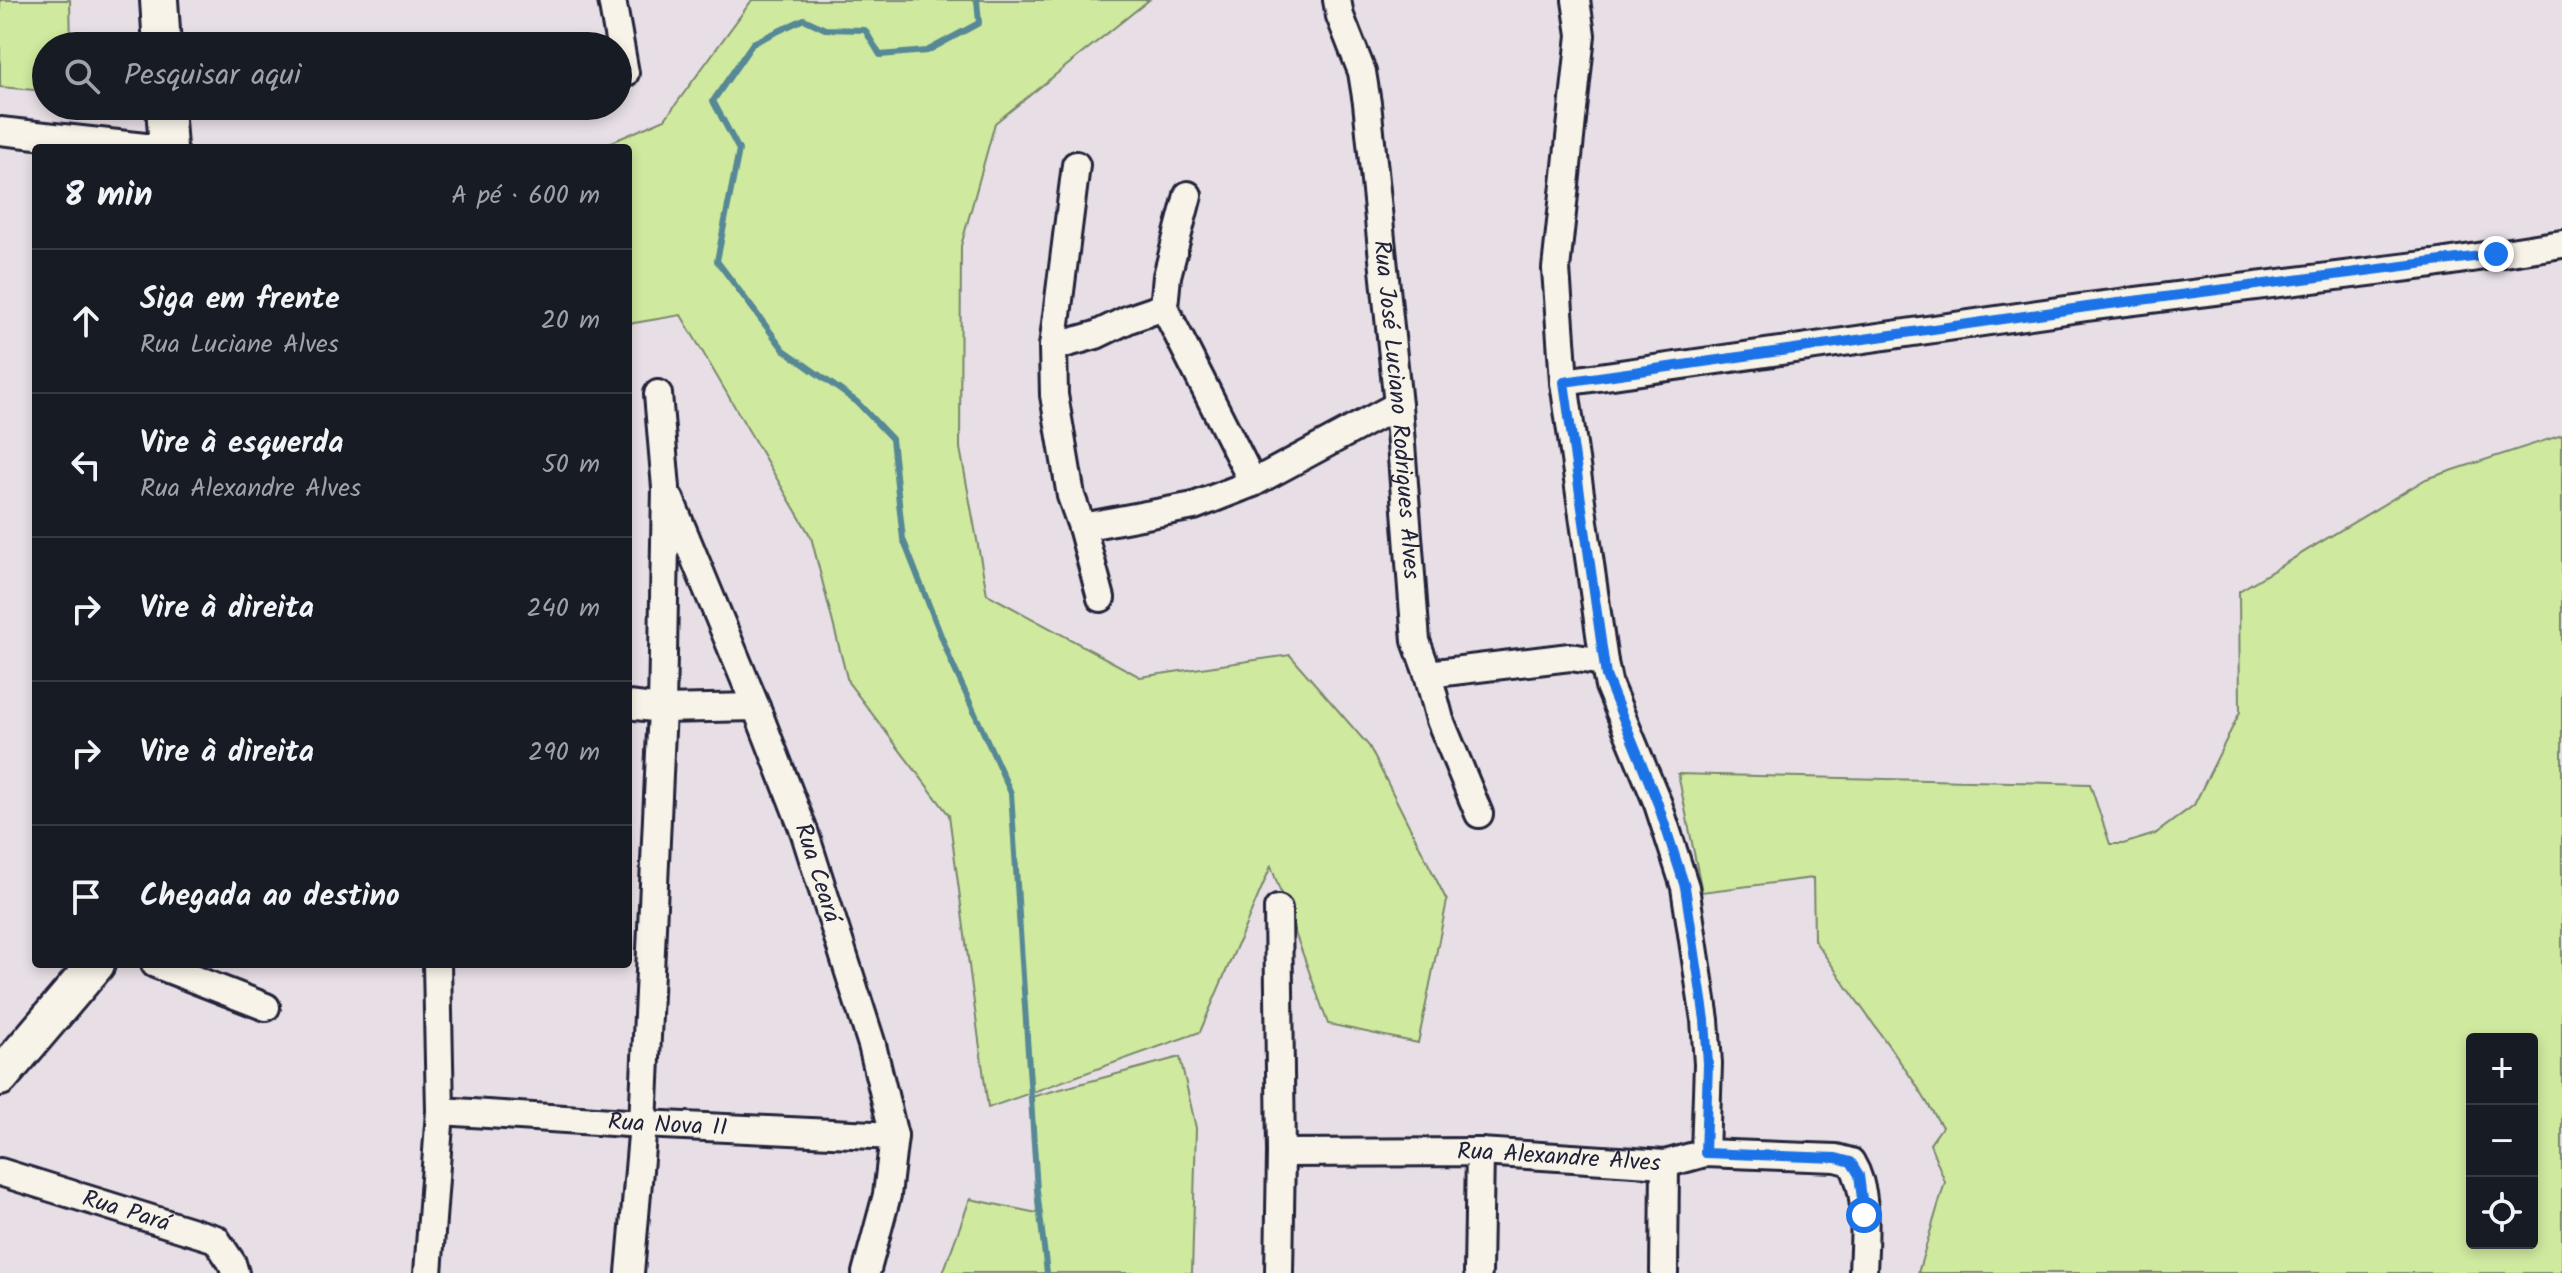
<!DOCTYPE html>
<html lang="pt">
<head>
<meta charset="utf-8">
<style>
  body { margin:0; font-family:Kalam,sans-serif; background:#242831; color:#f1f3f6 }
  .controls { position:absolute; right:24px; bottom:24px; display:grid; overflow:hidden; border-radius:8px; box-shadow:0 4px 12px #0003 }
  .controls button { width:72px; height:72px; display:grid; place-items:center; padding:0; border:0; border-bottom:2px solid #363941; background:#171b24; color:#f1f3f6; font:40px sans-serif }
  .stop { position:absolute; width:24px; height:24px; margin:-18px; border:6px solid #1a73e8; border-radius:50%; background:#fff }
  .stop.end { background:#1a73e8; border-color:#fff; box-shadow:0 2px 8px #0008 }
  .list { margin:0; padding:0; list-style:none }
  h2 { display:flex; justify-content:space-between; align-items:center; height:104px; margin:0; padding:0 32px; font-size:34px }
  h2 small { font-size:26px; font-weight:400; color:#9ea1a6 }
  .list li { display:grid; grid-template-columns:52px 1fr auto; gap:24px; align-items:center; box-sizing:border-box; height:144px; padding:0 32px; border-top:2px solid #363941 }
  .list b { display:block; font-size:30px; white-space:nowrap }
  .list p { margin:0; font-size:26px; white-space:nowrap; color:#9ea1a6 }
  .list em { font-size:26px; font-style:normal; color:#9ea1a6 }
  .icon { flex:none; width:44px; height:44px; fill:none; stroke:currentColor; stroke-width:2; stroke-linecap:round; stroke-linejoin:round }
  .map { position:relative; flex:none; width:2562px; height:1273px; overflow:hidden }
  .search { position:absolute; background:#171b24; box-shadow:0 4px 12px #0003; left:32px; top:32px; width:600px; height:88px; display:flex; align-items:center; gap:20px; box-sizing:border-box; padding:0 28px; border-radius:44px; color:#9ea1a6; font-size:30px }
  .panel { position:absolute; background:#171b24; box-shadow:0 4px 12px #0003; left:32px; top:144px; width:600px; height:824px; border-radius:8px }
  .map>svg:first-child { display:block }
  .green { fill:#cfe99f; stroke:#78866d; stroke-width:2; fill-rule:evenodd }
  .lines { fill:none; stroke-linecap:round; stroke-linejoin:round }
  .stream { stroke:#578895; stroke-width:6 }
  .street-casing { stroke:#22223b; stroke-width:32 }
  .secondary-casing { stroke:#22223b; stroke-width:42 }
  .street { stroke:#f7f3e8; stroke-width:26 }
  .secondary { stroke:#f7f3e8; stroke-width:36 }
  .route { stroke:#1a73e8; stroke-width:10 }
  .labels { text-anchor:middle; dominant-baseline:central; stroke-width:6; stroke-linejoin:round; paint-order:stroke }
  .street-label { font-size:24px; fill:#22223b; stroke:#f7f3e8 }
</style>
</head>
<body>
<div class="map">
<svg width="2562" height="1273" viewBox="0 0 2562 1273">
  <rect width="100%" height="100%" fill="#e7dfe5"/>
  <filter id="ink" filterUnits="userSpaceOnUse"><feTurbulence type="fractalNoise" baseFrequency=".0125" numOctaves="2"/><feDisplacementMap in="SourceGraphic" scale="16" xChannelSelector="R" yChannelSelector="G"/><feConvolveMatrix kernelMatrix="1 2 1 2 8 2 1 2 1" color-interpolation-filters="sRGB"/></filter>
  <g filter="url(#ink)">
    <g class="green">
      <path d="M 0,0 L 70,0 L 71,46 L 46,46 L 46,91 L 0,87 Z"/>
      <path d="M 752,0 L 1149,0 L 995,123 L 961,246 L 960,448 L 987,594 L 1140,677 L 1290,655 L 1369,746 L 1447,901 L 1418,1043 L 1328,1024 L 1271,866 L 1200,1032 L 988,1108 L 949,815 L 848,682 L 811,537 L 681,315 L 628,324 L 628,148 L 598,148 L 665,119 Z"/>
      <path d="M 2562,435 L 2562,1273 L 1918,1273 L 1945,1182 L 1930,1144 L 1942,1127 L 1915,1083 L 1814,940 L 1813,878 L 1702,892 L 1678,774 L 2090,784 L 2110,844 L 2123,844 L 2155,834 L 2194,805 L 2240,712 L 2239,591 L 2426,479 ZM 2472,1039 L 2532,1039 L 2532,1243 L 2472,1243 Z"/>
      <path d="M 1180,1057 L 1196,1128 L 1192,1273 L 943,1273 L 970,1199 L 1037,1213 L 1031,1097 Z"/>
    </g>
    <g class="lines">
      <path class="stream" d="M 977,0 L 979,23 L 927,51 L 880,55 L 865,30 L 825,29 L 804,19 L 753,43 L 713,101 L 739,150 L 717,261 L 784,350 L 857,402 L 892,439 L 903,539 L 951,661 L 1011,793 L 1037,1190 L 1047,1273"/>
      <g class="street-casing">
        <g id="street">
          <path d="M 612,0 L 625,73"/>
          <path id="s1" d="M 1337,0 L 1340,16 L 1362,72 L 1367,103 L 1398,405 L 1416,641 L 1428,674 L 1440,720 L 1479,814"/>
          <path d="M 1576,0 L 1581,35 L 1556,269 L 1564,382 L 1604,662"/>
          <path d="M 0,131 L 154,148"/>
          <path d="M 1076,165 L 1053,347 L 1054,395 L 1071,496 L 1082,527 L 1101,598"/>
          <path d="M 1188,195 L 1167,276 L 1164,307 L 1253,483"/>
          <path d="M 1053,347 L 1096,335 L 1129,319 L 1164,307"/>
          <path d="M 1564,382 L 2087,307 L 2433,264 L 2562,244"/>
          <path id="s2" d="M 670,499 L 756,707 L 804,831 L 872,1045 L 894,1136 L 887,1195 L 866,1273"/>
          <path d="M 1082,527 L 1194,506 L 1253,483 L 1398,405"/>
          <path d="M 1428,674 L 1570,657 L 1604,662 L 1609,686 L 1658,804 L 1685,887 L 1705,1020 L 1708,1064 L 1705,1153"/>
          <path d="M 628,705 L 662,709 L 756,707"/>
          <path d="M 1278,909 L 1281,1153 L 1279,1273"/>
          <path d="M 155,964 L 266,1007"/>
          <path id="s3" d="M 440,1111 L 643,1124 L 894,1136"/>
          <path id="s4" d="M 1281,1153 L 1480,1152 L 1665,1164 L 1705,1153 L 1836,1158 L 1851,1162 C 1870,1193 1864,1237 1863,1273"/>
          <path id="s5" d="M 0,1172 L 216,1239 L 232,1263 L 235,1273"/>
          <path d="M 428,1273 L 440,1111 L 437,964"/>
          <path d="M 630,1273 L 643,1124 L 662,709 L 666,488 L 658,394"/>
          <path d="M 1478,1273 L 1480,1152"/>
          <path d="M 1664,1273 L 1665,1164"/>
        </g>
      </g>
      <g class="secondary-casing">
        <g id="secondary">
          <path d="M 159,0 L 162,46"/>
          <path d="M 165,106 L 168,148"/>
          <path d="M 0,1077 L 96,964"/>
        </g>
      </g>
      <use href="#street" class="street"/>
      <use href="#secondary" class="secondary"/>
    </g>
  </g>
  <g class="lines" filter="url(#ink)">
    <path class="route" d="M 1864,1215 L 1859,1175 L 1851,1162 L 1836,1158 L 1705,1153 L 1708,1064 L 1705,1020 L 1685,887 L 1658,804 L 1606,676 L 1564,382 L 2087,307 L 2496,254"/>
  </g>
  <g class="labels">
    <g class="street-label">
      <text stroke="none"><textPath href="#s1" startOffset="416">Rua José Luciano Rodrigues Alves</textPath></text>
      <text stroke="none"><textPath href="#s2" startOffset="402">Rua Ceará</textPath></text>
      <text stroke="none"><textPath href="#s3" startOffset="228">Rua Nova II</textPath></text>
      <text stroke="none"><textPath href="#s4" startOffset="278">Rua Alexandre Alves</textPath></text>
      <text stroke="none"><textPath href="#s5" startOffset="132">Rua Pará</textPath></text>
    </g>
  </g>
</svg>
<div class="controls">
<button>+</button>
<button>−</button>
<button><svg class="icon" aria-label="locate" viewBox="0 0 24 24"><circle cx="12" cy="12" r="6"/><path d="M12 2v4M12 18v4M2 12h4M18 12h4"/></svg></button>
</div>
<div class="stop" style="left:1864px;top:1215px"></div>
<div class="stop end" style="left:2496px;top:254px"></div>
<div class="search"><svg class="icon" aria-label="search" viewBox="0 0 24 24"><circle cx="10" cy="10" r="6"/><path d="M15 15l6 6"/></svg>Pesquisar aqui</div>
<section class="panel">
<h2>8 min<small>A pé · 600 m</small></h2>
<ul class="list">
<li><svg class="icon" aria-label="ahead" viewBox="0 0 24 24"><path d="M12 20V5M6 11l6-6 6 6"/></svg><div><b>Siga em frente</b><p>Rua Luciane Alves</p></div><em>20 m</em></li>
<li><svg class="icon" aria-label="left" viewBox="0 0 24 24"><path d="M17 20v-9H6M10 6l-5 5 5 5"/></svg><div><b>Vire à esquerda</b><p>Rua Alexandre Alves</p></div><em>50 m</em></li>
<li><svg class="icon" aria-label="right" viewBox="0 0 24 24"><path d="M7 20v-9h11M14 6l5 5-5 5"/></svg><div><b>Vire à direita</b></div><em>240 m</em></li>
<li><svg class="icon" aria-label="right" viewBox="0 0 24 24"><path d="M7 20v-9h11M14 6l5 5-5 5"/></svg><div><b>Vire à direita</b></div><em>290 m</em></li>
<li><svg class="icon" aria-label="arrive" viewBox="0 0 24 24"><path d="M6 21V4h12l-3 4 3 4H6"/></svg><div><b>Chegada ao destino</b></div></li>
</ul>
</section>
</div>
</body>
</html>
